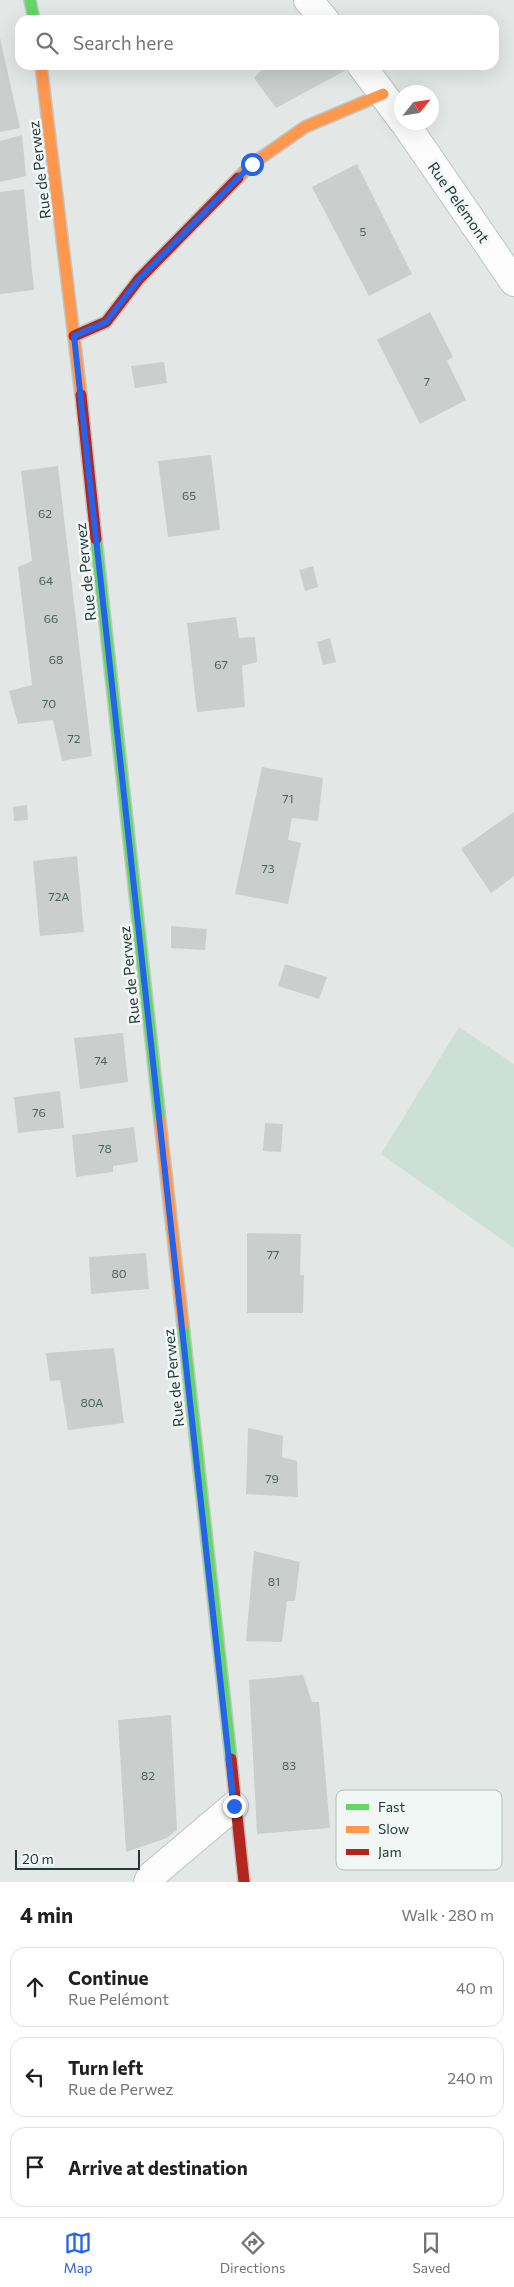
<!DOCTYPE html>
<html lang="en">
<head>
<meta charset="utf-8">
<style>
  body { margin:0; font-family:Commissioner,sans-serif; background:#f6f6f6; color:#202124 }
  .compass { position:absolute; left:394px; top:85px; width:45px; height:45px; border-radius:50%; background:#fff; box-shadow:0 5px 20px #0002; rotate:60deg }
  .scale { position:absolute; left:15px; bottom:12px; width:125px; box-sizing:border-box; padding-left:5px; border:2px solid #233a38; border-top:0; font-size:14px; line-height:18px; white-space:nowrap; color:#233a38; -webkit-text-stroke:4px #f1f7f5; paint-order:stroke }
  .stop { position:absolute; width:15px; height:15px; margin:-11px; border:4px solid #2563eb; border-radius:50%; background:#fff }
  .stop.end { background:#2563eb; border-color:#fff; box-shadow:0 1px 5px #0008 }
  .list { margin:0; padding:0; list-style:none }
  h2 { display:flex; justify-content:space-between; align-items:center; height:65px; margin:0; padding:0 20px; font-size:21px }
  h2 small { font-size:16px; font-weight:400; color:#757577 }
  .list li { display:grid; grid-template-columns:32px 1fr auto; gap:15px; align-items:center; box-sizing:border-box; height:80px; margin:0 10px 10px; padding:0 10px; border:1px solid #e0e0e0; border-radius:15px }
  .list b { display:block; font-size:19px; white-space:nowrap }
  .list p { margin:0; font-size:16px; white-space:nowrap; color:#757577 }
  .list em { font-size:16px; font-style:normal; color:#757577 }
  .icon { flex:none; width:28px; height:28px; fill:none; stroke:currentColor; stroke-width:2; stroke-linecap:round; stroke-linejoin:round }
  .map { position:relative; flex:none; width:514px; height:1882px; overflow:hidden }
  .search { position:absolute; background:#fff; box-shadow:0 5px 20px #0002; left:15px; right:15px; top:15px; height:55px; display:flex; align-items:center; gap:12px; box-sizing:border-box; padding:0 18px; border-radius:15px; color:#757577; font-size:19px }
  .sheet { height:335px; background:#fff }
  nav { display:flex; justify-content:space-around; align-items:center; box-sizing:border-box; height:70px; border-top:1px solid #e0e0e0; background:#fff; font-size:14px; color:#757577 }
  nav a { display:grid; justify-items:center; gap:2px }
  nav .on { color:#2563eb }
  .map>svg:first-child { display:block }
  .green { fill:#cde0d7 }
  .building { fill:#cacfce }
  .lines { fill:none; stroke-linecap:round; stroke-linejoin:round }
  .street-casing { stroke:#c0c5c4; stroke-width:30 }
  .fast-casing { stroke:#c0c6c4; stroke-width:14 }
  .slow-casing { stroke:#c0c6c4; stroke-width:14 }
  .jam-casing { stroke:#c0c6c4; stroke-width:14 }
  .street { stroke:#fbfcfb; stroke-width:28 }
  .fast { stroke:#63d668; stroke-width:11 }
  .slow { stroke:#ff974d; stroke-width:11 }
  .jam { stroke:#b3261e; stroke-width:11 }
  .route { stroke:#2563eb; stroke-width:6 }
  .labels { text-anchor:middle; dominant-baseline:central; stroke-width:5; stroke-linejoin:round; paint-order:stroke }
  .number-label { font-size:12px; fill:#4e605e }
  .street-label { font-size:15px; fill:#233a38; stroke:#f1f7f5 }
  .key { fill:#f1f7f5; stroke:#b3bebc; stroke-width:1 }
  .key-label { font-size:14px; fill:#233a38 }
</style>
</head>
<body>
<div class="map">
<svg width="514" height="1882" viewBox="0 0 514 1882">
  <rect width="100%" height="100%" fill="#e3e8e7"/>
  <path class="green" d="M 459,1027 L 514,1064 L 514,1248 L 381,1154 Z"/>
  <g class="building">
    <path d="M 0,38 L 20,128 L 0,132 Z"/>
    <path d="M 266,65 L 346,65 L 348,69 L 276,108 L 254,78 Z"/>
    <path d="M 22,135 L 26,176 L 0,182 L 0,141 Z"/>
    <path d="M 357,164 L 412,274 L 369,296 L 312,187 Z"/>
    <path d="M 24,189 L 34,290 L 0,294 L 0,192 Z"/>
    <path d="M 430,312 L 453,357 L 447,361 L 466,400 L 420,424 L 377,340 Z"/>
    <path d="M 164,362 L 167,383 L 135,388 L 131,366 Z"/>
    <path d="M 211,455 L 220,530 L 168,537 L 158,461 Z"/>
    <path d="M 58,466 L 92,756 L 62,761 L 53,720 L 18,724 L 9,691 L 32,685 L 18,567 L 32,561 L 21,471 Z"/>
    <path d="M 313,566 L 318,587 L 305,591 L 299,570 Z"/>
    <path d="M 236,617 L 239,638 L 255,637 L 257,662 L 242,666 L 245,707 L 197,712 L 187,623 Z"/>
    <path d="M 330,638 L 336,662 L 323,665 L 317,642 Z"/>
    <path d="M 262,767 L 323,778 L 318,821 L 292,818 L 288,840 L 301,843 L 288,904 L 235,894 Z"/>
    <path d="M 27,805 L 28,820 L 14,821 L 13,807 Z"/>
    <path d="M 514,812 L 514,876 L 491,893 L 461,849 Z"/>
    <path d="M 77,856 L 84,932 L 40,936 L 33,861 Z"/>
    <path d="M 171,926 L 207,929 L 205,950 L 171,948 Z"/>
    <path d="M 285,964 L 327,977 L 319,999 L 278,986 Z"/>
    <path d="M 123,1033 L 128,1082 L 80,1089 L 74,1038 Z"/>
    <path d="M 60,1091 L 64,1128 L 18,1133 L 14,1097 Z"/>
    <path d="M 265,1123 L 283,1124 L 281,1152 L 263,1151 Z"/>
    <path d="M 134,1127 L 138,1162 L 113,1166 L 113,1172 L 76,1177 L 72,1135 Z"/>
    <path d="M 247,1233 L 301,1234 L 300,1275 L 304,1275 L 303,1313 L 247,1313 Z"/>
    <path d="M 146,1253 L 149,1289 L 91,1294 L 89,1257 Z"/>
    <path d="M 114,1348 L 124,1423 L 68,1430 L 60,1380 L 50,1381 L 46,1353 Z"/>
    <path d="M 248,1428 L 283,1436 L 282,1457 L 297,1461 L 298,1497 L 246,1494 Z"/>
    <path d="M 254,1551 L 300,1562 L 295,1601 L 287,1601 L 282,1642 L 246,1641 Z"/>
    <path d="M 303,1675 L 312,1702 L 319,1702 L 330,1828 L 257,1834 L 249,1680 Z"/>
    <path d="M 171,1715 L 177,1830 L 167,1838 L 126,1852 L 118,1720 Z"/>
  </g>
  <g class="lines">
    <g class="street-casing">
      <g id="street">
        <path d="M 308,0 L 325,20"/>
        <path d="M 361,65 L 402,120"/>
        <path d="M 404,122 L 514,282"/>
        <path d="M 148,1882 L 151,1876 L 234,1806"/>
      </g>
    </g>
    <g class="fast-casing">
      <g id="fast">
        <path d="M 30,0 L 34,20"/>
        <path d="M 96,539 L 160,1121"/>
        <path d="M 183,1325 L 231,1759"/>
      </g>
    </g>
    <g class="slow-casing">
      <g id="slow">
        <path d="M 41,65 L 81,395"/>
        <path d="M 238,178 L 252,164 L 305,127 L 383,94"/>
        <path d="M 160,1121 L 183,1325"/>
      </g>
    </g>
    <g class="jam-casing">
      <g id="jam">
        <path d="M 74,336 L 106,322 L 139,279 L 238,178"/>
        <path d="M 81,395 L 96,539"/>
        <path d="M 231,1759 L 244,1882"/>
      </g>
    </g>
    <use href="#street" class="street"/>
    <use href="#fast" class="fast"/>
    <use href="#slow" class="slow"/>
    <use href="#jam" class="jam"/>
  </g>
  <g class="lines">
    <path class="route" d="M 234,1806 L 74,336 L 106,322 L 139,279 L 252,164"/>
  </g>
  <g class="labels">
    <g class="number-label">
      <text x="363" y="231">5</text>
      <text x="427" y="381">7</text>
      <text x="189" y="495">65</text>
      <text x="45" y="513">62</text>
      <text x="46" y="580">64</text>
      <text x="51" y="618">66</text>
      <text x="56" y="659">68</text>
      <text x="221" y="664">67</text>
      <text x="49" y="703">70</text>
      <text x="74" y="738">72</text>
      <text x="288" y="798">71</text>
      <text x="268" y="868">73</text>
      <text x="59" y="896">72A</text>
      <text x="101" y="1060">74</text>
      <text x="39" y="1112">76</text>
      <text x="105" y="1148">78</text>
      <text x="273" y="1254">77</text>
      <text x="119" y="1273">80</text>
      <text x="92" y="1402">80A</text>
      <text x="272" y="1478">79</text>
      <text x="274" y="1581">81</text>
      <text x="289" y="1765">83</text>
      <text x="148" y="1775">82</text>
    </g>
    <g class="street-label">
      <text transform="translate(39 170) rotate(-97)">Rue de Perwez</text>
      <text transform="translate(459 202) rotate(55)">Rue Pelémont</text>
      <text transform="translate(85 572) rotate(-96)">Rue de Perwez</text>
      <text transform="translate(129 975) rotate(-96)">Rue de Perwez</text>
      <text transform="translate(173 1378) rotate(-96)">Rue de Perwez</text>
    </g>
  </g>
  <rect x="336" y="1790" width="166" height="80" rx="8" class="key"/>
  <rect x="346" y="1804" width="23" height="6" fill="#63d668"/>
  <rect x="346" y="1826" width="23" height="7" fill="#ff974d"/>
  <rect x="346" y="1849" width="23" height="6" fill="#b3261e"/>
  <g class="key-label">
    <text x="378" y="1812">Fast</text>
    <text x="378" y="1834">Slow</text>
    <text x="378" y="1857">Jam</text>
  </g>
</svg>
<svg class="compass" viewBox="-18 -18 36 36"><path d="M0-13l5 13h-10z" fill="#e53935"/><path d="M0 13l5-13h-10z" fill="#757577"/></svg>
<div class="scale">20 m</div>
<div class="stop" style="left:252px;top:164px"></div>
<div class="stop end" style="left:234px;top:1806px"></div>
<div class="search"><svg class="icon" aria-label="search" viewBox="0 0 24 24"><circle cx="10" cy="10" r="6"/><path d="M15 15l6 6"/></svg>Search here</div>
</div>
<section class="sheet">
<h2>4 min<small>Walk · 280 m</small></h2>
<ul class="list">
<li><svg class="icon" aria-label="ahead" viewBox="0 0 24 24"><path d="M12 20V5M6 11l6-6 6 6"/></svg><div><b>Continue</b><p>Rue Pelémont</p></div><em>40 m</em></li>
<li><svg class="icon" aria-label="left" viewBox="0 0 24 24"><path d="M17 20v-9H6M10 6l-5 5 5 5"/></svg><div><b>Turn left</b><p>Rue de Perwez</p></div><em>240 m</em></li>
<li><svg class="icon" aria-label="arrive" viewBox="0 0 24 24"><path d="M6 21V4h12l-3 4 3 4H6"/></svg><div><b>Arrive at destination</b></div></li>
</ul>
</section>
<nav>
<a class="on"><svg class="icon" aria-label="map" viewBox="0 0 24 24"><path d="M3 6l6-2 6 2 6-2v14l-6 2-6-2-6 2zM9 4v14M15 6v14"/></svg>Map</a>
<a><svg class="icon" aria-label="directions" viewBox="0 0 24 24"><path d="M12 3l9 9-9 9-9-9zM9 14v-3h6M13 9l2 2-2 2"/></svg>Directions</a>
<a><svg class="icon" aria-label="saved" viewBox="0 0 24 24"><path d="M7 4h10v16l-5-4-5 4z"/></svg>Saved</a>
</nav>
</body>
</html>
